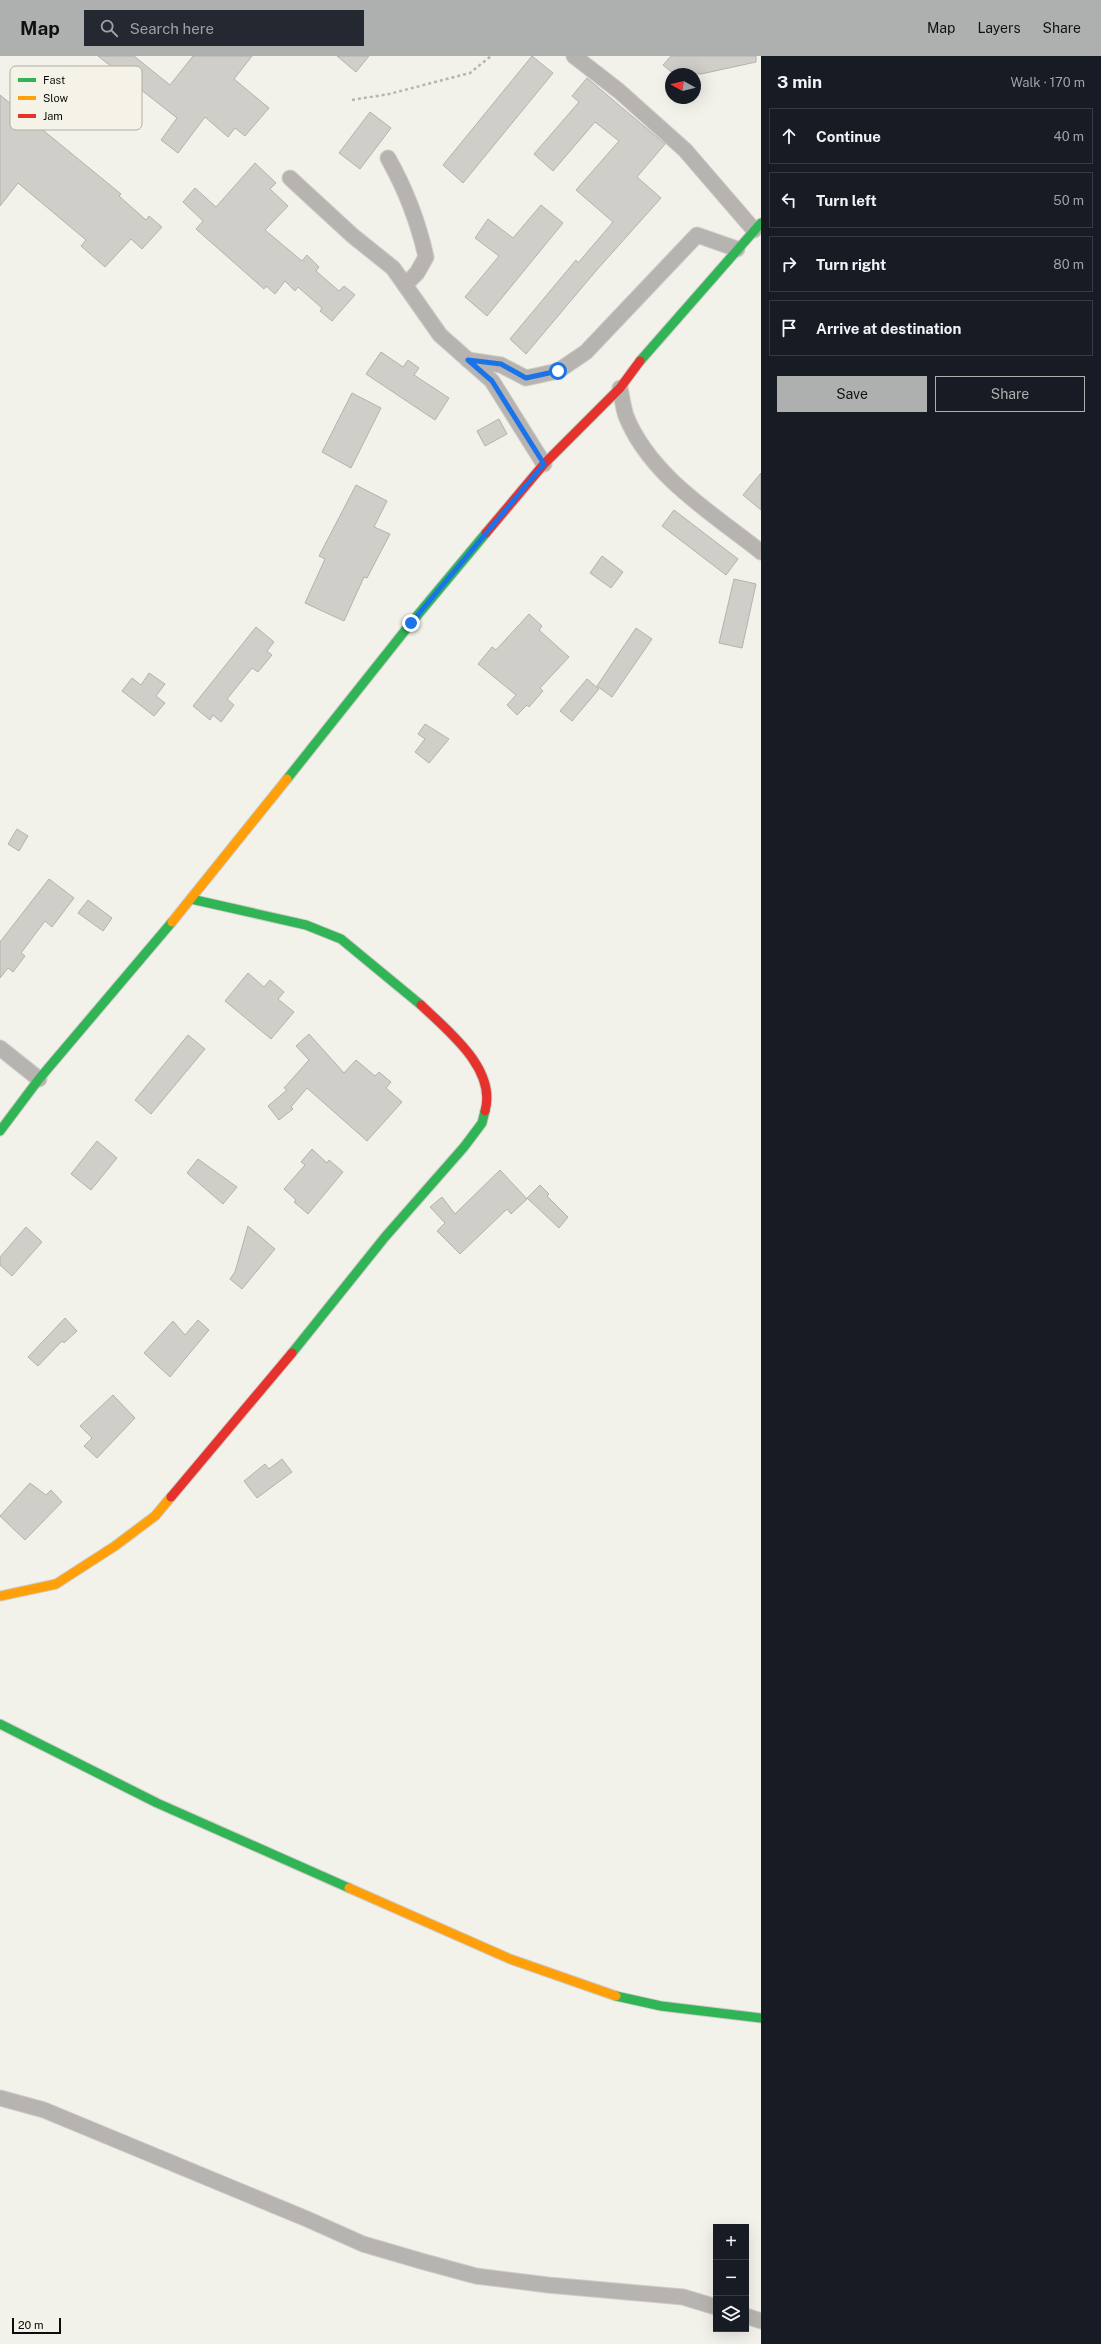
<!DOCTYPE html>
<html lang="en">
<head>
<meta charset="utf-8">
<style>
  body { margin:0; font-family:"Public Sans",sans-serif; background:#242831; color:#f1f3f6 }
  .controls { position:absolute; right:12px; bottom:12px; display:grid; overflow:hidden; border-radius:0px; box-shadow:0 4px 16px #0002 }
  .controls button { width:36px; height:36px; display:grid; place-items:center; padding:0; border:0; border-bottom:1px solid #363941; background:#171b24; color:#f1f3f6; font:20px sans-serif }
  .compass { position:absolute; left:665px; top:12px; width:36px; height:36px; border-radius:50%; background:#171b24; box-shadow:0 4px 16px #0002; rotate:278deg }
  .scale { position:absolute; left:12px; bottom:10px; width:49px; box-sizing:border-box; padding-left:4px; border:2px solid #0d0c09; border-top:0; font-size:11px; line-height:14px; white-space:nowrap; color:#0d0c09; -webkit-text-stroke:3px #f5f3e7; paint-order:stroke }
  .stop { position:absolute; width:12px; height:12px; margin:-9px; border:3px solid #1a73e8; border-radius:50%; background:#fff }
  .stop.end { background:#1a73e8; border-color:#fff; box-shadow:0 1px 4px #0008 }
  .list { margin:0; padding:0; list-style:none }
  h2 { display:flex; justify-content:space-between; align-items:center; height:52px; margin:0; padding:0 16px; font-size:17px }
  h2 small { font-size:13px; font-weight:400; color:#9ea1a6 }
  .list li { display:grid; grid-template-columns:26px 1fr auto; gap:12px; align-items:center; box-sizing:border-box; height:56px; margin:0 8px 8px; padding:0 8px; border:1px solid #363941; border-radius:0px }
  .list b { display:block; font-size:15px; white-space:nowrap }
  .list em { font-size:13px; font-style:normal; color:#9ea1a6 }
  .actions { display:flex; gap:8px; padding:12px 16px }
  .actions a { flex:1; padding:9px 0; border:1px solid #aeafaf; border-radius:0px; text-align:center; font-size:14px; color:#aeafaf }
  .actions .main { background:#aeafaf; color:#111 }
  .icon { flex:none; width:22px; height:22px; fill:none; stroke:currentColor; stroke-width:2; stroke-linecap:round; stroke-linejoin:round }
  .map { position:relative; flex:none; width:761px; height:2288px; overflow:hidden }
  header { display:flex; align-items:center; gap:24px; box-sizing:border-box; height:56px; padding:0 20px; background:#aeafaf; color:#111 }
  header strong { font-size:19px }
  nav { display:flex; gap:22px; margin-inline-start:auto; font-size:14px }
  .search { width:280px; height:36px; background:#242831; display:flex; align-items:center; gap:10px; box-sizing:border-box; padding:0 14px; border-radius:0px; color:#9ea1a6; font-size:15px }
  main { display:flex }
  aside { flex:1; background:#171b24 }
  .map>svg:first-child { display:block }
  .building { fill:#cfcec9; stroke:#b3b2ad }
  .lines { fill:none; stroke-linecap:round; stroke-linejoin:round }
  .street-casing { stroke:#cdccc7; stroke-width:17 }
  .fast-casing { stroke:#cdccc7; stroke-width:11 }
  .slow-casing { stroke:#cdccc7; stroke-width:11 }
  .jam-casing { stroke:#cdccc7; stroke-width:11 }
  .path { stroke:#b6b5b1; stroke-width:2.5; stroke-dasharray:3 3; stroke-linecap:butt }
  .street { stroke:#b7b3b0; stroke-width:15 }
  .fast { stroke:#30b455; stroke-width:9 }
  .slow { stroke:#ff9f0a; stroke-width:9 }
  .jam { stroke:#e5322d; stroke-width:9 }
  .route { stroke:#1a73e8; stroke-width:5 }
  .key { fill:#f5f3e7; stroke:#afaea4; stroke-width:1 }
  .key-label { font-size:11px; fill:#0d0c09 }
</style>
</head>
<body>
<header>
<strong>Map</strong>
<div class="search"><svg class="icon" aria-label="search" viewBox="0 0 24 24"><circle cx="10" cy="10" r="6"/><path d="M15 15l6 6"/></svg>Search here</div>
<nav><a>Map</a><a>Layers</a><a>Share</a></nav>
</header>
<main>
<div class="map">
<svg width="761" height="2288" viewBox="0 0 761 2288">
  <rect width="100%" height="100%" fill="#f2f1ea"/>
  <g class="building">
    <path d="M 98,0 L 134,0 L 170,29 L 193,0 L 252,0 L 234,23 L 269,52 L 245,80 L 235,72 L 228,81 L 205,61 L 178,97 L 161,84 L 177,62 Z"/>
    <path d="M 337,0 L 369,0 L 356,16 Z"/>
    <path d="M 532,0 L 553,17 L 463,127 L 443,109 Z"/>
    <path d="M 671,0 L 756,0 L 756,6 L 701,18 L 674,18 L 663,9 Z"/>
    <path d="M 587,22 L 665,88 L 637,121 L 661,142 L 595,216 L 526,298 L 510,283 L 576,204 L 578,207 L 613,166 L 576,134 L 619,85 L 595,66 L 553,115 L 534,98 L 579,46 L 572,40 Z"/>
    <path d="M 0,39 L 121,138 L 119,140 L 146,164 L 149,160 L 162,171 L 142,193 L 131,183 L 105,211 L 81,190 L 86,184 L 18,127 L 0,150 Z"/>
    <path d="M 370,56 L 391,72 L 360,113 L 339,97 Z"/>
    <path d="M 255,107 L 276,127 L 270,133 L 288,150 L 265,174 L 302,205 L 307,199 L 319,211 L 316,215 L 339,235 L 344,230 L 355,239 L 332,265 L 320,255 L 322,252 L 298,231 L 295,235 L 285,225 L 275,238 L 266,230 L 264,233 L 196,173 L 203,165 L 183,146 L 195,132 L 216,151 Z"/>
    <path d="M 541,149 L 563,167 L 487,260 L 465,241 L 499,200 L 475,182 L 488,163 L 513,182 Z"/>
    <path d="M 381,296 L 403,311 L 408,304 L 419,312 L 414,319 L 449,342 L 435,364 L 366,318 Z"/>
    <path d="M 352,337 L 381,352 L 351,412 L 322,396 Z"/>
    <path d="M 499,363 L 507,378 L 485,390 L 477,375 Z"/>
    <path d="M 761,417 L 761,454 L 743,439 Z"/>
    <path d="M 356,429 L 387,445 L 374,471 L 390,478 L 367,522 L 364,521 L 344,565 L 305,547 L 325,503 L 319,500 Z"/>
    <path d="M 674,454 L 738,503 L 726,519 L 662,470 Z"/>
    <path d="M 602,500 L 623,516 L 611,532 L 590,517 Z"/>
    <path d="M 734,523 L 756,528 L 742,592 L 719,587 Z"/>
    <path d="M 529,558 L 542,570 L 539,574 L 569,601 L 540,632 L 543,635 L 529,651 L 527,649 L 517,659 L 507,649 L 516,639 L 478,608 L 492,591 L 496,594 Z"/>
    <path d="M 256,571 L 274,586 L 267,595 L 272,599 L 258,616 L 252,612 L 227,643 L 234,649 L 221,666 L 213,659 L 210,664 L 193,650 Z"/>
    <path d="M 636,572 L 652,583 L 612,641 L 597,630 Z"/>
    <path d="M 149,617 L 165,628 L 156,640 L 165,647 L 154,660 L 122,635 L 132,622 L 141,629 Z"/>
    <path d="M 587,623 L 599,633 L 572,665 L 560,655 Z"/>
    <path d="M 425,668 L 449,683 L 429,707 L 415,696 L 425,683 L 418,678 Z"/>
    <path d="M 17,773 L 28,780 L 19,795 L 8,788 Z"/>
    <path d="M 49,823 L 74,842 L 52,871 L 45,865 L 21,897 L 25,900 L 13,916 L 8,912 L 0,922 L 0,886 Z"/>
    <path d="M 88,844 L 112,862 L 103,875 L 78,857 Z"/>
    <path d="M 248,917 L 264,931 L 270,924 L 284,936 L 278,943 L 294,956 L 271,983 L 225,945 Z"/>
    <path d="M 309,978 L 344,1017 L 356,1004 L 375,1020 L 379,1016 L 391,1026 L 386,1032 L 402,1046 L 367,1085 L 307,1032 L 291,1051 L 293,1053 L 279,1064 L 268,1050 L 287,1034 L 284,1032 L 309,1004 L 296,990 Z"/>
    <path d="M 188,979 L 205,993 L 151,1058 L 135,1044 Z"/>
    <path d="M 97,1085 L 117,1102 L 91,1134 L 71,1118 Z"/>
    <path d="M 312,1093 L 327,1107 L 329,1104 L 343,1116 L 308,1158 L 294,1146 L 296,1144 L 284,1133 L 305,1109 L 301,1106 Z"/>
    <path d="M 198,1103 L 237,1131 L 223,1148 L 187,1117 Z"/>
    <path d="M 500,1114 L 527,1143 L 511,1158 L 507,1153 L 460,1198 L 437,1175 L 445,1167 L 430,1151 L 442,1141 L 455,1158 Z"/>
    <path d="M 540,1129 L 549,1138 L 547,1140 L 568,1161 L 559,1172 L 527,1142 Z"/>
    <path d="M 248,1170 L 275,1193 L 242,1233 L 230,1223 L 235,1216 Z"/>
    <path d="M 26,1171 L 42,1186 L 12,1220 L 0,1209 L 0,1201 Z"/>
    <path d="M 65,1262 L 77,1275 L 64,1287 L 62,1285 L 38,1310 L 28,1301 Z"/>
    <path d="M 198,1264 L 209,1274 L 170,1321 L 144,1297 L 173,1265 L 185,1279 Z"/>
    <path d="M 113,1339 L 135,1362 L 97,1402 L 84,1390 L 92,1382 L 80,1370 Z"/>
    <path d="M 282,1403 L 292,1416 L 257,1442 L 244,1425 L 265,1408 L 269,1413 Z"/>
    <path d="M 30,1427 L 46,1439 L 51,1434 L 62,1446 L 25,1484 L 0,1460 Z"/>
  </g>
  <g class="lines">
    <g class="street-casing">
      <g id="street">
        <path d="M 574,0 L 619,35 L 685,94 L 754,174"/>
        <path d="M 388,102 C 406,134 418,165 426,201 L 417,217 L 405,229"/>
        <path d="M 290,122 L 353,180 L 393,212 L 440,279 L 492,325 L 544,408"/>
        <path d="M 468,304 L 501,309 L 526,322 L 558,315 L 586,296 L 697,179 L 737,193"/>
        <path d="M 620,332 C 622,341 623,351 626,360 C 650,420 712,457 761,496"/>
        <path d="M 0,992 L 39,1023"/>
        <path d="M 0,2042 L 44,2054 L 307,2163 L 363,2188 L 421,2205 L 476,2220 L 548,2229 L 683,2241 L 716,2251"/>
        <path d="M 746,2260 L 761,2265"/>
      </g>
    </g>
    <g class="fast-casing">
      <g id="fast">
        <path d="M 640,305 L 761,167"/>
        <path d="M 287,723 L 411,567 L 486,477"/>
        <path d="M 191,843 L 306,869 L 341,883 L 421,949"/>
        <path d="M 0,1075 L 39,1023 L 172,866"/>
        <path d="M 292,1297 L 385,1181 L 464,1091 L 482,1067 L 485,1055"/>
        <path d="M 0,1668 L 157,1747 L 349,1832"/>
        <path d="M 616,1940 L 661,1950 L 761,1962"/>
      </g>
    </g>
    <g class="slow-casing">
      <g id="slow">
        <path d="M 172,866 L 287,723"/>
        <path d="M 0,1540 L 56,1528 L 115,1490 L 155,1460 L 171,1441"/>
        <path d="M 349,1832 L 510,1903 L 616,1940"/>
      </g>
    </g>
    <g class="jam-casing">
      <g id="jam">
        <path d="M 486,477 L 544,408 L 620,332 L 640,305"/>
        <path d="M 421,949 C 448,975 497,1013 485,1055"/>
        <path d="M 171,1441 L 292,1297"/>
      </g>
    </g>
    <path class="path" d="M 352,44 L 389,38 L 470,17 L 491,0"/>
    <use href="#street" class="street"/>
    <use href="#fast" class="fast"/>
    <use href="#slow" class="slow"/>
    <use href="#jam" class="jam"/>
  </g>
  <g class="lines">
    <path class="route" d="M 411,567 L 544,408 L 492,325 L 468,304 L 501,308 L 526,322 L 558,315"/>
  </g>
  <rect x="10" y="10" width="132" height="64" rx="6" class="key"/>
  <rect x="18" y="22" width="18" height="4" fill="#30b455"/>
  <rect x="18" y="40" width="18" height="4" fill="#ff9f0a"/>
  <rect x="18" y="58" width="18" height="4" fill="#e5322d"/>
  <g class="key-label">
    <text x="43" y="28">Fast</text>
    <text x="43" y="46">Slow</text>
    <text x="43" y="64">Jam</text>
  </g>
</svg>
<div class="controls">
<button>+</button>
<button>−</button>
<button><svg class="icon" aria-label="layers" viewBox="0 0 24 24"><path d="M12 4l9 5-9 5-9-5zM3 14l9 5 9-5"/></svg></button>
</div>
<svg class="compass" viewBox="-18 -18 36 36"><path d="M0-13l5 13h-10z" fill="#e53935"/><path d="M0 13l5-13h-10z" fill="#9ea1a6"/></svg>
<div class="scale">20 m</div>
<div class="stop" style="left:558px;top:315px"></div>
<div class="stop end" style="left:411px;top:567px"></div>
</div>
<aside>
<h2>3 min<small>Walk · 170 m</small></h2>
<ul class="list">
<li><svg class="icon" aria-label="ahead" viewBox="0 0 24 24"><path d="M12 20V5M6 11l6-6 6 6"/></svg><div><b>Continue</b></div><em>40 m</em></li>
<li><svg class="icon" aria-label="left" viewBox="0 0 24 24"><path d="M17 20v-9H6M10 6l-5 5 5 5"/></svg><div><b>Turn left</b></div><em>50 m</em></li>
<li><svg class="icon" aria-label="right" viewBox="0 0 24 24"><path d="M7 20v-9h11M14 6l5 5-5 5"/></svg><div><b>Turn right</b></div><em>80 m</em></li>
<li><svg class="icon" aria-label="arrive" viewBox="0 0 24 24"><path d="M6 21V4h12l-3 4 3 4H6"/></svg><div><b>Arrive at destination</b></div></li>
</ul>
<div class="actions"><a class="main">Save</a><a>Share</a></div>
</aside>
</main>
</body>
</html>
